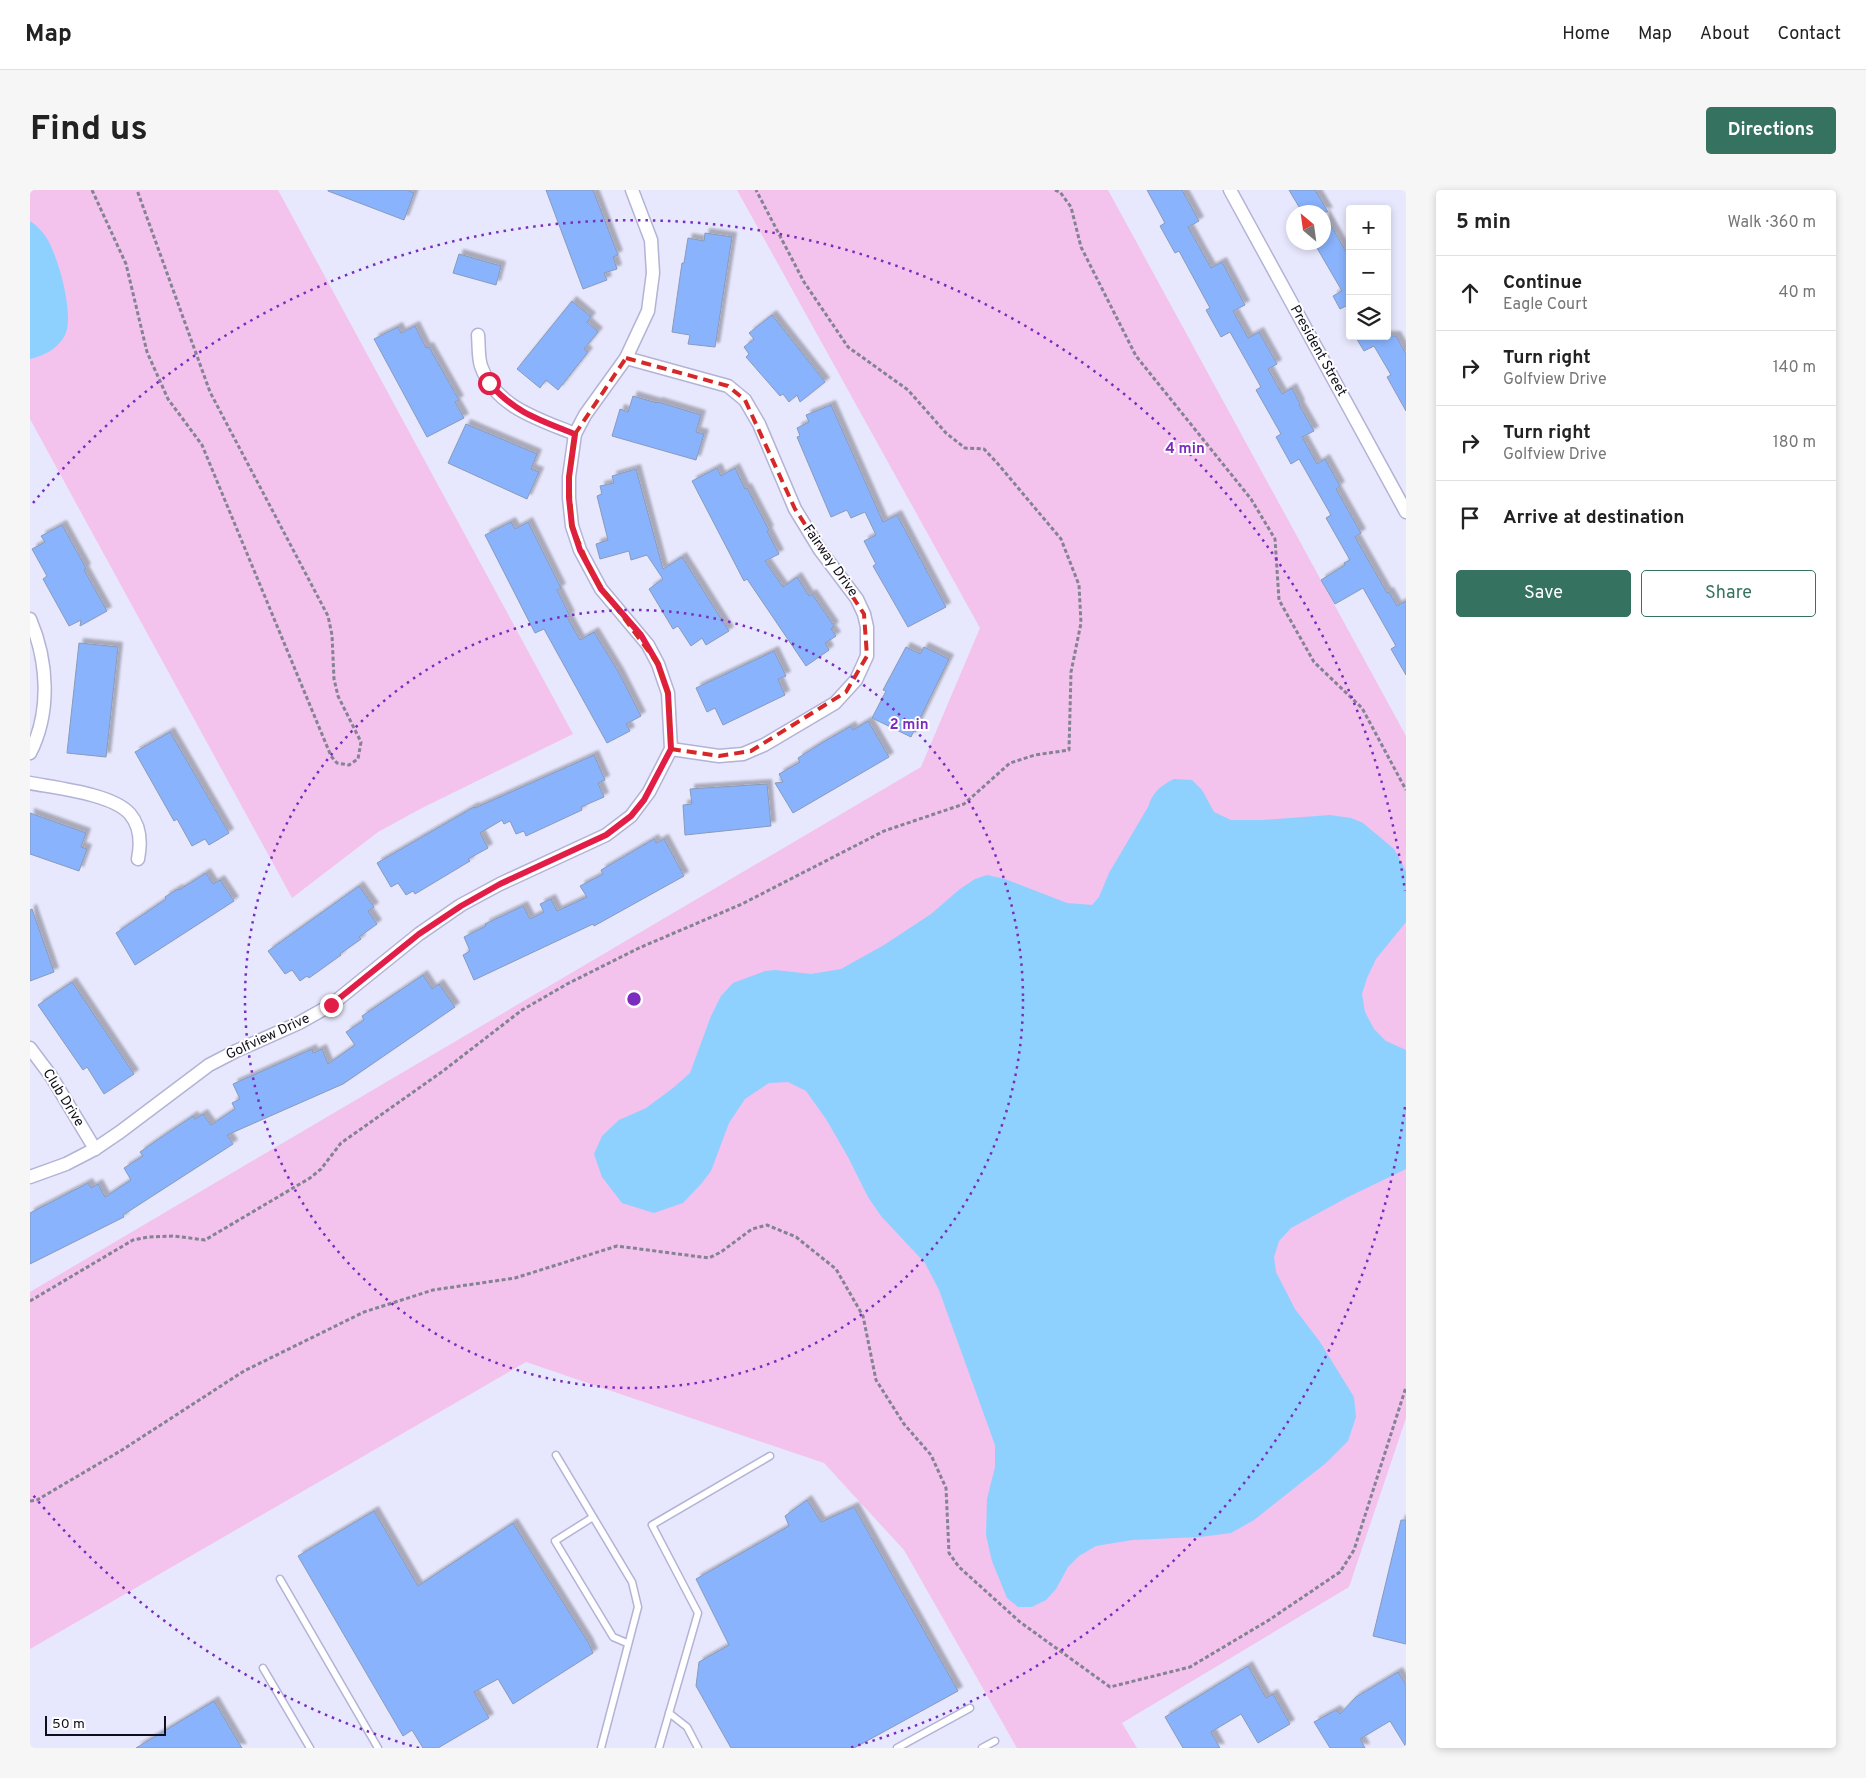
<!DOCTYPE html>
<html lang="en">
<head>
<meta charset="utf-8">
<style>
  body { margin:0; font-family:Overpass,sans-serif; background:#f6f6f6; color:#222 }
  .controls { position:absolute; right:15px; top:15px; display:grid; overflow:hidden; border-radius:5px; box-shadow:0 2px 8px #0003 }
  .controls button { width:45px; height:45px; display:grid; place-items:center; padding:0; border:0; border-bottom:1px solid #e0e0e0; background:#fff; color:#222; font:25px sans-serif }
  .compass { position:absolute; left:1256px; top:15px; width:45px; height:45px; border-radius:50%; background:#fff; box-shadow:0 2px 8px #0003; rotate:331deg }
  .scale { position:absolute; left:15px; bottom:12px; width:121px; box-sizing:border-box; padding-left:5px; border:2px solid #0f0f1b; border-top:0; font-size:14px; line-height:18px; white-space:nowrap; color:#0f0f1b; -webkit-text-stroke:4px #fff; paint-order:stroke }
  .stop { position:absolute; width:15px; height:15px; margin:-11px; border:4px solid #e11d48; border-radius:50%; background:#fff }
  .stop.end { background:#e11d48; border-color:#fff; box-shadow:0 1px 5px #0008 }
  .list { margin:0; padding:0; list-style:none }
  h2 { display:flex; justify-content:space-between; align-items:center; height:65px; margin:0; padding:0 20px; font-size:21px }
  h2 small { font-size:16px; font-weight:400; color:#767676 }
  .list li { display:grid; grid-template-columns:32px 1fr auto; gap:15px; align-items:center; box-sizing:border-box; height:75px; padding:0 20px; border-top:1px solid #e0e0e0 }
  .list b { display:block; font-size:19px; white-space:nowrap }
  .list p { margin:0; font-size:16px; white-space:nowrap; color:#767676 }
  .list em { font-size:16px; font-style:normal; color:#767676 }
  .actions { display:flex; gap:10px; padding:15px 20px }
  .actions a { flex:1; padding:11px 0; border:1px solid #357360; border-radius:5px; text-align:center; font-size:18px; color:#357360 }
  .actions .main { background:#357360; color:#fff }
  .icon { flex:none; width:28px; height:28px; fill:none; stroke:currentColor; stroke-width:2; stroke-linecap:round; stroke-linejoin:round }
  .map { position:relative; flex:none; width:1376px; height:1558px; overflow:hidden; border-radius:5px }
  header { display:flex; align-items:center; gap:30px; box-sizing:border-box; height:70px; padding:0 25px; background:#fff; border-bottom:1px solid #e0e0e0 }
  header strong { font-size:24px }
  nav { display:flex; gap:28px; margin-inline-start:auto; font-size:18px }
  .intro { display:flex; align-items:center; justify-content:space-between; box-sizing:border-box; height:120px; padding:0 30px }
  h1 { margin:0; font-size:35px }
  .button { padding:12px 22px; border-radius:5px; background:#357360; color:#fff; font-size:18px; font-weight:700 }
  main { display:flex; gap:30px; padding:0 30px }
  aside { flex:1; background:#fff; border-radius:5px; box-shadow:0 2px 8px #0003 }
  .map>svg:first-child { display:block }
  .green { fill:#f3c2ed }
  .water { fill:#8ed1fe }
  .building { fill:#89b3fd; stroke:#899ab9; filter:url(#shadow) }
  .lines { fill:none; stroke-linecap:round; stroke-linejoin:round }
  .lane-casing { stroke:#b3b3d6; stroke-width:9 }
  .street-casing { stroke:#b3b3d6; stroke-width:15 }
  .path { stroke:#838394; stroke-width:3; stroke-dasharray:4 2.5; stroke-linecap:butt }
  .lane { stroke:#fff; stroke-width:6 }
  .street { stroke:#fff; stroke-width:12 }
  .route { stroke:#e11d48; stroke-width:6 }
  .marked { fill:none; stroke:#d62828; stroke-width:4; stroke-dasharray:10 6; stroke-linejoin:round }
  .ring { fill:none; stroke:#7b2cbf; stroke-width:2.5; stroke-dasharray:2.5 5 }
  .labels { text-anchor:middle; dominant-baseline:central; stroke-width:4; stroke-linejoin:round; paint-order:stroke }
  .street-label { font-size:14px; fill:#0f0f1b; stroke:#fff }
  .centre { fill:#7b2cbf; stroke:#fff; stroke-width:2.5 }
  .ring-label { font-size:15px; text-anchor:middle; font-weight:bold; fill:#7b2cbf; stroke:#fff; stroke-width:4; stroke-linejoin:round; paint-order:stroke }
</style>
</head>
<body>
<header>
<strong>Map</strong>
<nav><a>Home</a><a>Map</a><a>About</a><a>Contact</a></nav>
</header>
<div class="intro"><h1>Find us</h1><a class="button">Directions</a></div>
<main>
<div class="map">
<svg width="1376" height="1558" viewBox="0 0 1376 1558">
  <defs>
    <filter id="shadow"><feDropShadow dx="4.5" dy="-4.5" stdDeviation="1" flood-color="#0004"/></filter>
  </defs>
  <rect width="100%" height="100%" fill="#e7e7fd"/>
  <g class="green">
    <path d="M 0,0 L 248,0 L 543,544 L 392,618 L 348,642 L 262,708 L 0,229 Z"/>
    <path d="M 707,0 L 1078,0 L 1376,546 L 1376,1228 L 1319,1397 L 1092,1533 L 1107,1558 L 987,1558 L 874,1360 L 794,1273 L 496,1172 L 0,1459 L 0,1102 L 891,577 L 950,438 Z"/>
  </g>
  <g class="water">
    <path d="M 0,31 C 6,35 12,41 16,47 C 28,65 46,128 34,147 C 27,159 13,166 0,169 Z"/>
    <path d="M 1144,589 L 1162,590 L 1172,600 L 1184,622 L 1201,630 L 1233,630 L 1300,625 L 1321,628 L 1333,633 L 1364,659 L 1376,681 L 1376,732 L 1346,769 L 1337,788 L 1332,804 L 1335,822 L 1344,839 L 1356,851 L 1376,860 L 1376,979 L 1318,1007 L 1261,1038 L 1249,1051 L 1244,1067 L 1246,1082 L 1265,1119 L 1290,1152 L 1324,1207 L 1326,1227 L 1318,1251 L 1296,1273 L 1224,1330 L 1201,1343 L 1170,1347 L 1102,1350 L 1066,1356 L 1049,1366 L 1038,1377 L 1026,1399 L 1016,1410 L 1002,1417 L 988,1417 L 977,1408 L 962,1371 L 956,1345 L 957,1309 L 965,1277 L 965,1255 L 909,1100 L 895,1073 L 851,1026 L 838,1007 L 818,967 L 796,929 L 776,901 L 758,892 L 739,893 L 715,909 L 699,933 L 681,981 L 671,994 L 653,1013 L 624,1023 L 592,1013 L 572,987 L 564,964 L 572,946 L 589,930 L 616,918 L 643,898 L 660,883 L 681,826 L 691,806 L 703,793 L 735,781 L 745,780 L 781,784 L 811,779 L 854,755 L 901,724 L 930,699 L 945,689 L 957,685 L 975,689 L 1037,713 L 1062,715 L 1069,707 L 1079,683 L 1118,617 C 1123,602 1130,596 1144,589 Z"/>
  </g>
  <g class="building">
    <path d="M 298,0 L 377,0 L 384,3 L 374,30 L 298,1 Z"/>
    <path d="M 516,0 L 563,0 L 588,65 L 583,67 L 587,79 L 574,83 L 577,90 L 553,99 Z"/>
    <path d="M 1117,0 L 1152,0 L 1169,31 L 1158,37 L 1173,64 L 1181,78 L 1192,72 L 1215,115 L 1203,121 L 1218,148 L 1229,142 L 1247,174 L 1238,179 L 1252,204 L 1262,198 L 1270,214 L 1269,215 L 1284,241 L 1272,247 L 1287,274 L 1295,269 L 1310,296 L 1306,299 L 1331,343 L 1325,347 L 1357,403 L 1359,402 L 1367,416 L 1376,411 L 1376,485 L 1361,459 L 1366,456 L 1333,398 L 1305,414 L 1291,390 L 1315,375 L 1314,373 L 1320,370 L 1296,328 L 1301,325 L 1269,269 L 1261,274 L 1246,247 L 1251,244 L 1226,200 L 1231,197 L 1200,142 L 1191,147 L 1176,120 L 1180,118 L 1149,61 L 1145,63 L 1130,36 L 1135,33 Z"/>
    <path d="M 1259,0 L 1285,0 L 1298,22 L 1272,22 Z"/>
    <path d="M 1294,23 L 1320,69 L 1320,114 L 1310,119 L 1303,106 L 1312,101 L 1287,58 L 1294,54 Z"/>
    <path d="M 675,43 L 702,47 L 685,157 L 658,154 L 660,145 L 642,142 L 652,73 L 654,73 L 658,48 L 674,51 Z"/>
    <path d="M 429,64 L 471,76 L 466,95 L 423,83 Z"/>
    <path d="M 542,111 L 561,127 L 557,132 L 568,142 L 554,159 L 558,162 L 528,200 L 516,190 L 510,198 L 487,179 Z"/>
    <path d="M 742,125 L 795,192 L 770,212 L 767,205 L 759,212 L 753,204 L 750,206 L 716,167 L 719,164 L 714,157 L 724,149 L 719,143 Z"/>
    <path d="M 385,136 L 396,158 L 399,157 L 429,210 L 425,212 L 434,228 L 397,247 L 344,149 L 368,137 L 371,143 Z"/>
    <path d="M 1325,146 L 1366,146 L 1376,164 L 1376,221 L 1357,187 L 1361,185 L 1344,156 L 1334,161 Z"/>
    <path d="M 603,206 L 627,213 L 628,212 L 671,225 L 666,242 L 674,244 L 666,270 L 582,246 L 590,219 L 598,222 Z"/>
    <path d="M 801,215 L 853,332 L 867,325 L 916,417 L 878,437 L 843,376 L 846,374 L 834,351 L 846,345 L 835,322 L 821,328 L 817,320 L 801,327 L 767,247 L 770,246 L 767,238 L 779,232 L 776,225 Z"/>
    <path d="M 436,234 L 507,264 L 501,279 L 509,282 L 497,309 L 418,273 Z"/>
    <path d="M 687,278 L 691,286 L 705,278 L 715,299 L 717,298 L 739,340 L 737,341 L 749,364 L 735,371 L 753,397 L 767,387 L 779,406 L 782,404 L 804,436 L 801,439 L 806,446 L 795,453 L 799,460 L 776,476 L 717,389 L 714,391 L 662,291 Z"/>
    <path d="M 606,279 L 633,379 L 652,367 L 699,441 L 676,455 L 672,448 L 661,456 L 648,436 L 643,439 L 619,399 L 633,389 L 617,365 L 601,370 L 599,361 L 570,369 L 566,354 L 578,350 L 567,306 L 572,304 L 570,296 L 584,293 L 582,286 Z"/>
    <path d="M 481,332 L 485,339 L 498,332 L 531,398 L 527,400 L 540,426 L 537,427 L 550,450 L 564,442 L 589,483 L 611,526 L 596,534 L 600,541 L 577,553 L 514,439 L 505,443 L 455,345 Z"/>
    <path d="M 32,335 L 56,378 L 54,380 L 77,421 L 50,436 L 51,430 L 39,436 L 13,389 L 17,386 L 2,359 L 15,352 L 11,346 Z"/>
    <path d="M 49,453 L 88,457 L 76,567 L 37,563 Z"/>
    <path d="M 876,457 L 890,464 L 894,457 L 919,469 L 881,547 L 842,528 L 856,501 L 853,500 Z"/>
    <path d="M 744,461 L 756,486 L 748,489 L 755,505 L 693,535 L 685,518 L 677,522 L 666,498 Z"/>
    <path d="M 838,531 L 859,567 L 763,623 L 745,593 L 753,592 L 749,584 L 770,572 L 768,568 L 790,554 L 821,536 L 823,540 Z"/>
    <path d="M 140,542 L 199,643 L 179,655 L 175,649 L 162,656 L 147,629 L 144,631 L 105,562 Z"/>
    <path d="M 564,565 L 575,590 L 568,593 L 574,607 L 551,617 L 552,620 L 496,646 L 494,641 L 486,644 L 480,631 L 474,634 L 472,630 L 450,643 L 458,658 L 438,669 L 440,671 L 385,704 L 383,701 L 376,705 L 368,693 L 361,697 L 347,673 L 444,617 L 445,618 Z"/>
    <path d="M 737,594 L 741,636 L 655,645 L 653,615 L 662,614 L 660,599 Z"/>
    <path d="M 0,623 L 56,643 L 51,657 L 57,659 L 49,681 L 0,664 Z"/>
    <path d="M 624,649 L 626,653 L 634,649 L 654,686 L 564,736 L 563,734 L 444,790 L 433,765 L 440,761 L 434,747 L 456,736 L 455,734 L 493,716 L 500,729 L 514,722 L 510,714 L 521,709 L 527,721 L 557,707 L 550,696 L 573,684 L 571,680 Z"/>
    <path d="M 176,683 L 183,694 L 190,690 L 204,711 L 105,775 L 86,743 L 136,709 L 135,707 L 148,699 L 149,700 Z"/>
    <path d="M 329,696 L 344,717 L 338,721 L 347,734 L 329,747 L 331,749 L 310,764 L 311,765 L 279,788 L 277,786 L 270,791 L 262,780 L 255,784 L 238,761 Z"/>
    <path d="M 2,719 L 24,782 L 0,791 L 0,720 Z"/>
    <path d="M 393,785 L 402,799 L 409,794 L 425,817 L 313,894 L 197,945 L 203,954 L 93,1025 L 94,1027 L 0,1074 L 0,1023 L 58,993 L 61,998 L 68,994 L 75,1007 L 101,990 L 94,978 L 113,966 L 110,962 L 133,946 L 163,926 L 165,929 L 173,924 L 181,935 L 205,919 L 202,913 L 210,909 L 203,894 L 282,859 L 283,863 L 292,859 L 298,874 L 325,855 L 316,842 L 334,830 L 332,826 Z"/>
    <path d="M 42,792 L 104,884 L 74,904 L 57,877 L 53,880 L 8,815 Z"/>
    <path d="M 777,1310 L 791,1332 L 824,1317 L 928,1501 L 824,1558 L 701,1558 L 666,1496 L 669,1472 L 699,1455 L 666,1389 L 759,1336 L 755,1326 Z"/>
    <path d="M 344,1321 L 388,1396 L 483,1333 L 558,1452 L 563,1463 L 483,1514 L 468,1489 L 444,1502 L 459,1528 L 408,1558 L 393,1558 L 382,1540 L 373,1546 L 268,1366 Z"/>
    <path d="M 1371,1330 L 1376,1330 L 1376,1454 L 1343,1446 Z"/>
    <path d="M 1218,1476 L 1236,1508 L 1243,1504 L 1260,1534 L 1228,1553 L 1211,1524 L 1181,1542 L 1190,1558 L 1153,1558 L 1135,1527 Z"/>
    <path d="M 1368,1482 L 1376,1495 L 1376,1557 L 1360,1531 L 1330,1549 L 1335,1558 L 1300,1558 L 1284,1532 L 1306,1520 L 1310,1524 L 1326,1507 Z"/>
    <path d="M 184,1511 L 212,1558 L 106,1558 Z"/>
  </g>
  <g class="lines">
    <g class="lane-casing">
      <g id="lane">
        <path d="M 526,1265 L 602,1392 L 608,1417 L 571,1558"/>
        <path d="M 563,1327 L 525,1351 L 583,1447 L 597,1453"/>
        <path d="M 250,1389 L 348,1558"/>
        <path d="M 233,1478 L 280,1558"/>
        <path d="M 639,1523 L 657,1537 L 668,1558"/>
        <path d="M 629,1558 L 668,1423 L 622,1335 L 740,1266"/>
        <path d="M 867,1558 L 940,1518"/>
        <path d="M 952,1558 L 965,1551"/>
      </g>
    </g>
    <g class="street-casing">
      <g id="street">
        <path d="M 1200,0 L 1376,322"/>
        <path d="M 448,145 C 449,155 448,167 451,176 C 465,217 509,229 545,244"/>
        <path d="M 596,168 L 698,196 L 715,210 L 729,234 L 765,319 L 790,360 L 827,409 L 834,424 L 837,437 L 837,466 L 826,490 L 805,513 L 734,555 L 713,564 L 689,566 L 641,559"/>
        <path d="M 0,429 C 18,471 21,522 0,563"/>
        <path d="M 0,593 C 26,598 83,604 100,624 C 111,637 111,654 108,669"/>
        <path d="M 0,858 L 21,886 L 65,959"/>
        <path d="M 0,987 L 36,974 L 65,959 L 90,942 L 179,875 L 206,861 L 269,833 L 301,815 L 389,744 L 431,715 L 470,694 L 576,645 L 601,626 L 619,602 L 641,559 L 638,503 L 628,474 L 618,455 L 571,399 L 550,360 L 542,336 L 539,308 L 539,287 L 545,244 L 555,225 L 596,168 L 618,121 L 623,83 L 621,50 L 602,0"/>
      </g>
    </g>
    <g class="path">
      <path d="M 62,0 L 96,74 L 117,162 L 138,209 L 172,255 L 301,566 L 307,573 L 319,575 L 328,569 L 331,552 L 308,506 L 304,489 L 302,445 L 298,426 L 180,202 L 107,0"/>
      <path d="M 1025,0 L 1030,2 L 1041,17 L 1051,57 L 1106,166 L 1221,309 L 1245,349 L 1249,410 L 1284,472 L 1332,518 L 1376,600"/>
      <path d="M 0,1111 L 103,1050 L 118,1047 L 144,1046 L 175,1050 L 280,988 L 291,979 L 311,953 L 413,881 L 492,820 L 537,794 L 609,758 L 712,714 L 854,641 L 934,614 L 980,573 L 1005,565 L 1039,560 L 1041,482 L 1051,433 L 1049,395 L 1031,349 L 968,274 L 954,259 L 935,258 L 916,243 L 878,200 L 818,157 L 774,92 L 726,0"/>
      <path d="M 0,1311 L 7,1310 L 92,1260 L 214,1181 L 334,1122 L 403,1100 L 485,1088 L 587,1056 L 679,1068 L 691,1062 L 722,1039 L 737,1035 L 766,1047 L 806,1079 L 833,1126 L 846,1190 L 874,1234 L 901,1265 L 916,1298 L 919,1363 L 929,1377 L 990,1432 L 1080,1497 L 1160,1477 L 1239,1430 L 1310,1382 L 1324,1360 L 1376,1197"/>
    </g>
    <use href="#lane" class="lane"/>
    <use href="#street" class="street"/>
  </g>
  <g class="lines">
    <path class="route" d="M 301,815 L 389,744 L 431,716 L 470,694 L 576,645 L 601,626 L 614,610 L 641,559 L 638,503 L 628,474 L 611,445 L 571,399 L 550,360 L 542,336 L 539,308 L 539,287 L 545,244 C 510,230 485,223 459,193"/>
  </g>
  <path class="marked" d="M 596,168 L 698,196 L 715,210 L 765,319 L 834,424 L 837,466 L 816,502 L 721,561 L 689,566 L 641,559 L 638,503 L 628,474 L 563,386 L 542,336 L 539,287 L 545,244 Z"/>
  <g class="ring">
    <circle cx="604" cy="809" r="389"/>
    <path d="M1375 917A779 779 0 0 1 819 1558M389 1558A779 779 0 0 1 3 1305M3 313A779 779 0 0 1 1375 701"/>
  </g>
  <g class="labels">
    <g class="street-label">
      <text transform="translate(1288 161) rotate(61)">President Street</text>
      <text transform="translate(800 371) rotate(55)">Fairway Drive</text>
      <text transform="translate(238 847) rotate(-25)">Golfview Drive</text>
      <text transform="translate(33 908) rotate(58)">Club Drive</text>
    </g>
  </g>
  <circle cx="604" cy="809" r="8" class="centre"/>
  <g class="ring-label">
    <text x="1155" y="263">4 min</text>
    <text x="879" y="539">2 min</text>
  </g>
</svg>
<div class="controls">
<button>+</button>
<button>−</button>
<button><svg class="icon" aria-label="layers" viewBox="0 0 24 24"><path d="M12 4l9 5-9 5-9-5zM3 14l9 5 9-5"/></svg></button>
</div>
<svg class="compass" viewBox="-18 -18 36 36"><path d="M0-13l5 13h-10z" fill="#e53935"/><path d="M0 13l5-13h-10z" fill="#767676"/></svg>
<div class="scale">50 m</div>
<div class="stop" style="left:459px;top:193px"></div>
<div class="stop end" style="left:301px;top:815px"></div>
</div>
<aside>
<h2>5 min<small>Walk · 360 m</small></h2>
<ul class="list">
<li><svg class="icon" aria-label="ahead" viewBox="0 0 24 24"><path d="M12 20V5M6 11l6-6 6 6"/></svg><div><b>Continue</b><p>Eagle Court</p></div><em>40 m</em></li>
<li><svg class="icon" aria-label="right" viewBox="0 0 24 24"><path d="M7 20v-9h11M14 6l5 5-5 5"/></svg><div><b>Turn right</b><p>Golfview Drive</p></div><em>140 m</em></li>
<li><svg class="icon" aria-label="right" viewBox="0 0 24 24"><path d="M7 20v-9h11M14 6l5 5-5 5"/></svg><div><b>Turn right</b><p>Golfview Drive</p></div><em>180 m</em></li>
<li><svg class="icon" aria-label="arrive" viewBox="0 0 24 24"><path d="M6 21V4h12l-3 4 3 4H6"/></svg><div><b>Arrive at destination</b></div></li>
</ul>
<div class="actions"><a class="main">Save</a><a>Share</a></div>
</aside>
</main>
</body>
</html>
